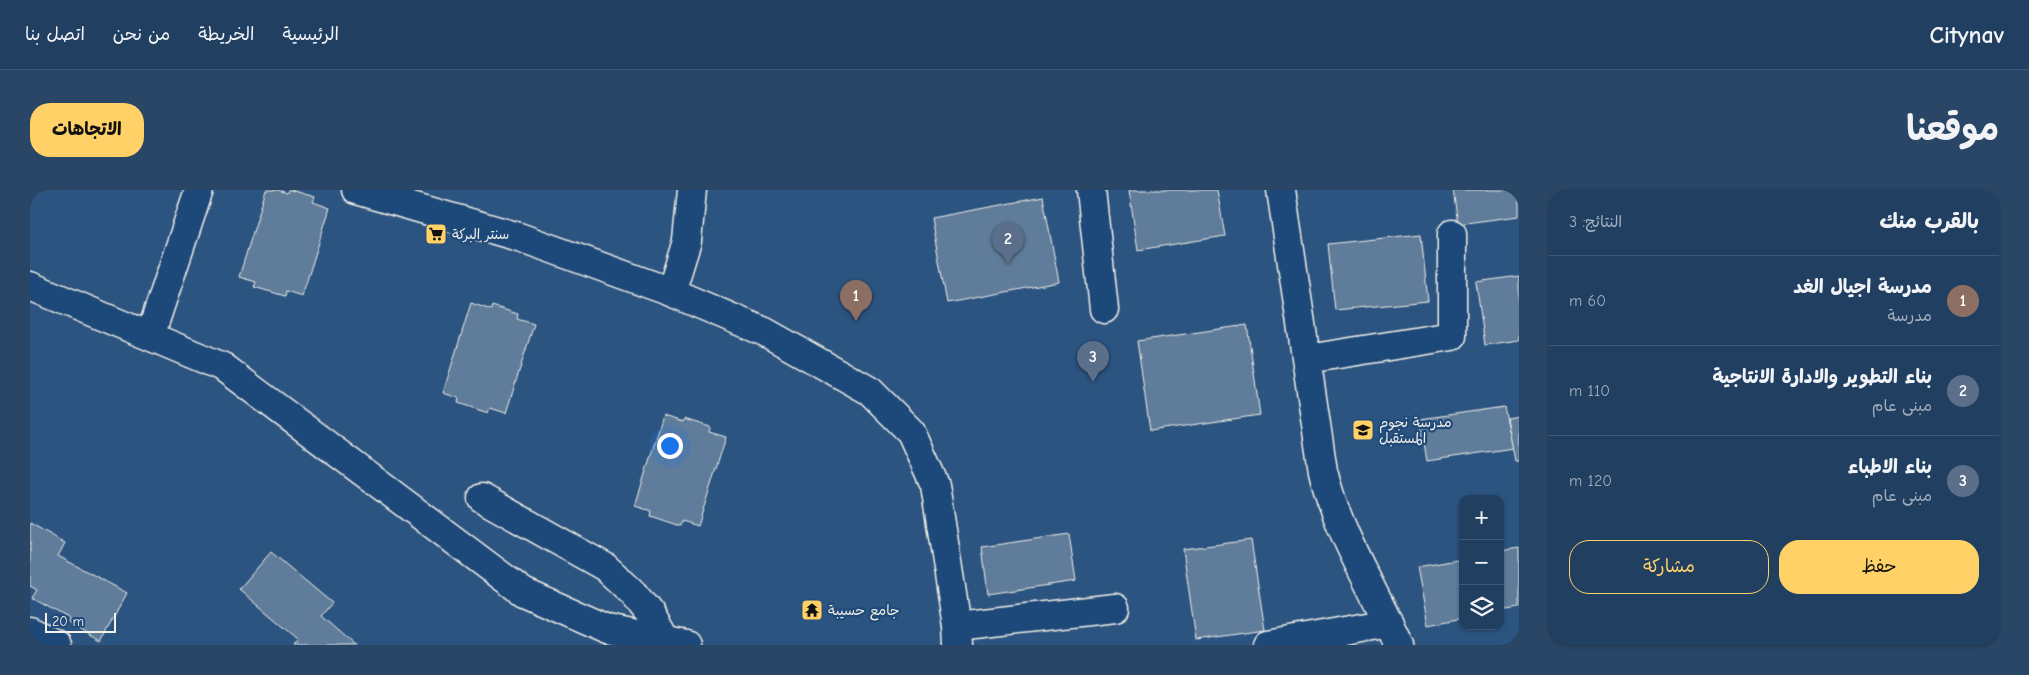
<!DOCTYPE html>
<html lang="ar">
<head>
<meta charset="utf-8">
<style>
  body { margin:0; font-family:"Comic Neue","Playpen Sans Arabic",sans-serif; background:#294667; color:#f1f3f6; direction:rtl }
  .controls { position:absolute; right:15px; bottom:15px; display:grid; overflow:hidden; border-radius:10px; box-shadow:0 1px 4px #0004 }
  .controls button { width:45px; height:45px; display:grid; place-items:center; padding:0; border:0; border-bottom:1px solid #3e5876; background:#213f61; color:#f1f3f6; font:25px sans-serif }
  .scale { position:absolute; left:15px; bottom:12px; width:71px; box-sizing:border-box; padding-left:5px; border:2px solid #f4f1e8; border-top:0; font-size:14px; line-height:18px; white-space:nowrap; color:#f4f1e8; -webkit-text-stroke:4px #1f4a7a; paint-order:stroke }
  .you { position:absolute; left:639px; top:255px; width:18px; height:18px; margin:-12px; border:4px solid #fff; border-radius:50%; background:#1a73e8; box-shadow:0 0 0 8px #1a73e833 }
  .badge { display:grid; place-items:center; width:32px; height:32px; border-radius:50%; background:#ffd166; color:#fff; font-size:16px; font-weight:700 }
  .pin { position:absolute; translate:-50% -41px; filter:drop-shadow(0 1px 2px #0008) }
  .pin::after { content:''; position:absolute; top:26px; width:18px; height:15px; background:inherit; clip-path:polygon(0 0,100% 0,50% 100%) }
  .list { margin:0; padding:0; list-style:none }
  h2 { display:flex; justify-content:space-between; align-items:center; height:65px; margin:0; padding:0 20px; font-size:21px }
  h2 small { font-size:16px; font-weight:400; color:#a2afbd }
  .list li { display:grid; grid-template-columns:32px 1fr auto; gap:15px; align-items:center; box-sizing:border-box; height:90px; padding:0 20px; border-top:1px solid #3e5876 }
  .list b { display:block; font-size:19px; white-space:nowrap }
  .list p { margin:0; font-size:16px; white-space:nowrap; color:#a2afbd }
  .list em { font-size:16px; font-style:normal; color:#a2afbd }
  .actions { display:flex; gap:10px; padding:15px 20px }
  .actions a { flex:1; padding:11px 0; border:1px solid #ffd166; border-radius:20px; text-align:center; font-size:18px; color:#ffd166 }
  .actions .main { background:#ffd166; color:#111 }
  .icon { flex:none; width:28px; height:28px; fill:none; stroke:currentColor; stroke-width:2; stroke-linecap:round; stroke-linejoin:round }
  .map { position:relative; flex:none; width:1489px; height:455px; overflow:hidden; direction:ltr; border-radius:20px }
  header { display:flex; align-items:center; gap:30px; box-sizing:border-box; height:70px; padding:0 25px; background:#213f61; border-bottom:1px solid #3e5876 }
  header strong { font-size:24px }
  nav { display:flex; gap:28px; margin-inline-start:auto; font-size:18px }
  .intro { display:flex; align-items:center; justify-content:space-between; box-sizing:border-box; height:120px; padding:0 30px }
  h1 { margin:0; font-size:35px }
  .button { padding:12px 22px; border-radius:20px; background:#ffd166; color:#111; font-size:18px; font-weight:700 }
  main { display:flex; gap:30px; padding:0 30px }
  aside { flex:1; background:#213f61; border-radius:20px; box-shadow:0 1px 4px #0004 }
  .map>svg:first-child { display:block }
  .building { fill:#5e7b9a; stroke:#f4f1e8 }
  .lines { fill:none; stroke-linecap:round; stroke-linejoin:round }
  .minor-casing { stroke:#f4f1e8; stroke-width:31 }
  .minor { stroke:#1f4a7a; stroke-width:28 }
  .labels { text-anchor:middle; dominant-baseline:central; stroke-width:4.5; stroke-linejoin:round; paint-order:stroke }
  .poi-label { font-size:14px; fill:#f4f1e8; stroke:#1f4a7a; text-anchor:start }
</style>
</head>
<body>
<header>
<strong>Citynav</strong>
<nav><a>الرئيسية</a><a>الخريطة</a><a>من نحن</a><a>اتصل بنا</a></nav>
</header>
<div class="intro"><h1>موقعنا</h1><a class="button">الاتجاهات</a></div>
<main>
<aside>
<h2>بالقرب منك<small>النتائج: 3</small></h2>
<ul class="list">
<li><span class="badge" style="background:#8d6e63">1</span><div><b>مدرسة اجيال الغد</b><p>مدرسة</p></div><em>60 m</em></li>
<li><span class="badge" style="background:#5c6f8a">2</span><div><b>بناء التطوير والادارة الانتاجية</b><p>مبنى عام</p></div><em>110 m</em></li>
<li><span class="badge" style="background:#5c6f8a">3</span><div><b>بناء الاطباء</b><p>مبنى عام</p></div><em>120 m</em></li>
</ul>
<div class="actions"><a class="main">حفظ</a><a>مشاركة</a></div>
</aside>
<div class="map">
<svg width="1489" height="455" viewBox="0 0 1489 455">
  <rect width="100%" height="100%" fill="#2c5481"/>
  <filter id="ink" filterUnits="userSpaceOnUse"><feTurbulence type="fractalNoise" baseFrequency=".02" numOctaves="2"/><feDisplacementMap in="SourceGraphic" scale="10" xChannelSelector="R" yChannelSelector="G"/><feConvolveMatrix kernelMatrix="1 2 1 2 8 2 1 2 1" color-interpolation-filters="sRGB"/></filter>
  <g filter="url(#ink)">
    <g class="building">
      <path d="M 236,0 L 248,0 L 257,3 L 258,0 L 261,0 L 285,7 L 283,12 L 300,18 L 272,106 L 256,101 L 255,106 L 224,97 L 226,92 L 209,87 Z"/>
      <path d="M 1099,0 L 1187,0 L 1195,46 L 1108,60 Z"/>
      <path d="M 1423,0 L 1489,0 L 1489,26 L 1428,34 Z"/>
      <path d="M 1013,7 L 1029,92 L 917,113 L 901,28 Z"/>
      <path d="M 1391,44 L 1398,111 L 1305,120 L 1298,54 Z"/>
      <path d="M 1489,86 L 1489,150 L 1455,155 L 1446,92 Z"/>
      <path d="M 441,113 L 461,120 L 462,116 L 488,124 L 487,129 L 504,134 L 476,223 L 460,218 L 458,223 L 428,213 L 429,208 L 413,203 Z"/>
      <path d="M 1217,135 L 1230,225 L 1120,241 L 1107,151 Z"/>
      <path d="M 1474,217 L 1483,258 L 1397,271 L 1390,229 Z"/>
      <path d="M 633,226 L 653,232 L 654,229 L 680,237 L 679,242 L 696,247 L 668,336 L 652,331 L 650,336 L 620,326 L 621,321 L 605,316 Z"/>
      <path d="M 1489,226 L 1489,271 L 1485,271 L 1477,228 Z"/>
      <path d="M 0,333 L 35,353 L 28,366 L 97,403 L 71,451 L 38,433 L 40,429 L 2,408 L 7,400 L 0,396 Z"/>
      <path d="M 1039,344 L 1046,391 L 958,404 L 952,357 Z"/>
      <path d="M 1221,350 L 1235,440 L 1166,450 L 1153,359 Z"/>
      <path d="M 1489,358 L 1489,418 L 1470,421 L 1470,361 Z"/>
      <path d="M 241,362 L 302,413 L 291,426 L 324,455 L 263,455 L 268,449 L 209,399 Z"/>
      <path d="M 1433,369 L 1433,428 L 1398,435 L 1387,377 Z"/>
    </g>
    <g class="lines">
      <g class="minor-casing">
        <g id="minor">
          <path d="M 326,0 L 489,47 L 641,102 L 735,142 L 840,201 L 881,242 L 905,295 L 927,436 L 928,455"/>
          <path d="M 1061,0 L 1074,119"/>
          <path d="M 1251,0 L 1293,281 C 1308,343 1343,398 1369,455"/>
          <path d="M 0,96 L 193,177 L 493,402 L 577,439 L 656,455"/>
          <path d="M 641,102 L 657,51 L 662,0"/>
          <path d="M 120,146 L 169,0"/>
          <path d="M 1277,169 L 1422,146 L 1422,44"/>
          <path d="M 452,308 L 575,377 L 603,403 L 620,424 L 635,450"/>
          <path d="M 927,436 L 1085,418"/>
          <path d="M 0,441 L 27,455"/>
          <path d="M 1238,455 L 1359,433"/>
        </g>
      </g>
      <use href="#minor" class="minor"/>
    </g>
  </g>
  <defs>
    <g id="supermarket-square" transform="scale(1.125)"><rect x="-9" y="-9" width="18" height="18" rx="4" fill="#ffd166" stroke="#1f4a7a"/><path d="M-6-5.5h2.5l.6 2H6L4.5 2H-2.5L-4.4-4H-6ZM-1.5 3.2a1.3 1.3 0 1 0 .1 0ZM3 3.2a1.3 1.3 0 1 0 .1 0Z" fill="#111"/></g>
    <g id="school-square" transform="scale(1.125)"><rect x="-9" y="-9" width="18" height="18" rx="4" fill="#ffd166" stroke="#1f4a7a"/><path d="M0-5L7-2L0 1L-7-2ZM-4 1L0 2.5L4 1V4Q0 6-4 4Z" fill="#111"/></g>
    <g id="temple-square" transform="scale(1.125)"><rect x="-9" y="-9" width="18" height="18" rx="4" fill="#ffd166" stroke="#1f4a7a"/><path d="M0-6L5-2H3V0L6.5 2.5H4V6H1.5V3h-3V6H-4V2.5H-6.5L-3 0V-2H-5Z" fill="#111"/></g>
  </defs>
  <g fill-rule="evenodd">
    <use href="#supermarket-square" x="406" y="44"/>
    <use href="#school-square" x="1333" y="240"/>
    <use href="#temple-square" x="782" y="420"/>
  </g>
  <g class="labels">
    <g class="poi-label">
      <text x="422" y="44">سنتر البركة</text>
      <text x="1349" y="232">مدرسة نجوم<tspan x="1349" dy="16">المستقبل</tspan></text>
      <text x="798" y="420">جامع حسيبة</text>
    </g>
  </g>
</svg>
<div class="controls">
<button>+</button>
<button>−</button>
<button><svg class="icon" aria-label="layers" viewBox="0 0 24 24"><path d="M12 4l9 5-9 5-9-5zM3 14l9 5 9-5"/></svg></button>
</div>
<div class="scale">20 m</div>
<div class="you"></div>
<div class="pin badge" style="left:826px;top:131px;background:#8d6e63">1</div>
<div class="pin badge" style="left:978px;top:74px;background:#5c6f8a">2</div>
<div class="pin badge" style="left:1063px;top:192px;background:#5c6f8a">3</div>
</div>
</main>
</body>
</html>
